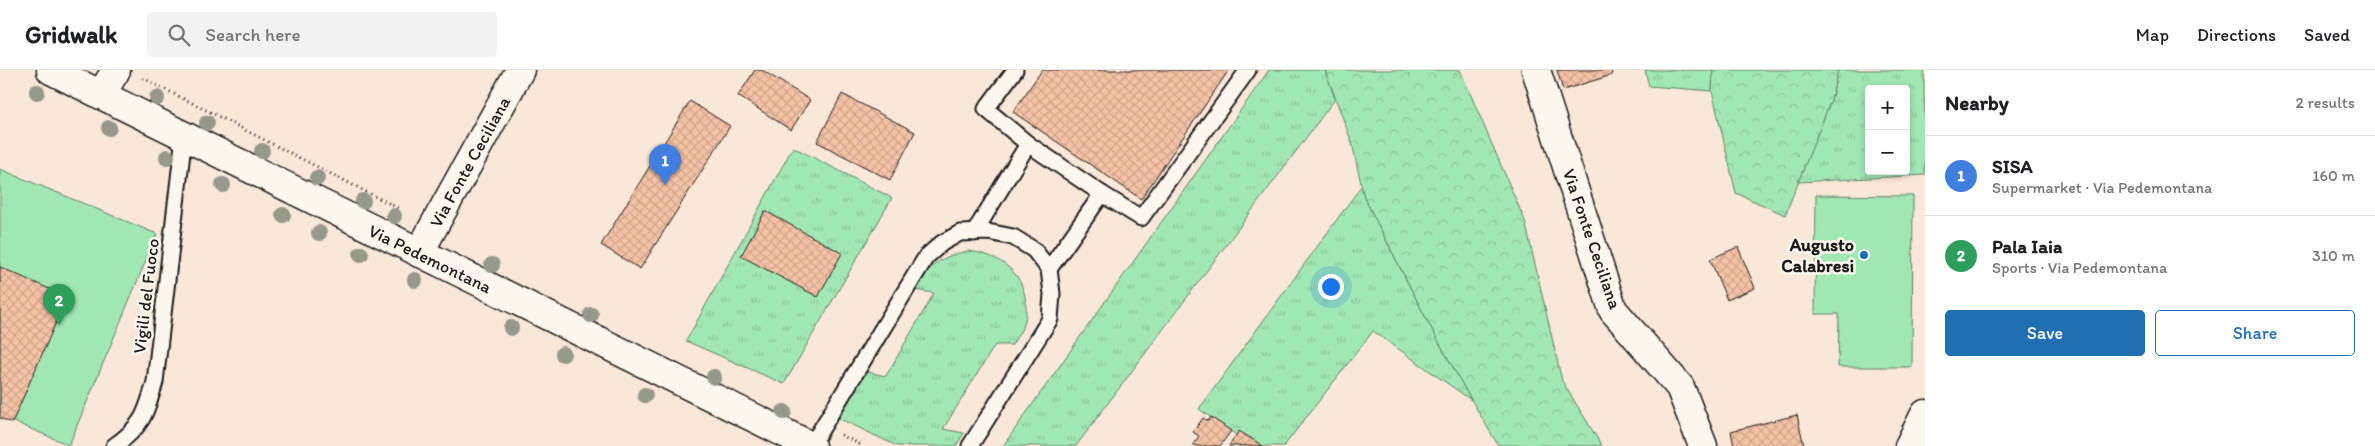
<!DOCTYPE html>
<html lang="en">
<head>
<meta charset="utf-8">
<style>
  body { margin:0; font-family:Itim,sans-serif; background:#f2f2f2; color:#202124 }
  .controls { position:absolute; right:15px; top:15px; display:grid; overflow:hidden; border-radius:5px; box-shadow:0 2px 8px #0003 }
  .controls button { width:45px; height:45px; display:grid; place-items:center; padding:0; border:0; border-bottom:1px solid #e0e0e0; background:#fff; color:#202124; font:25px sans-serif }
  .you { position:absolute; left:1330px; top:216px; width:18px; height:18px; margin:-12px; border:4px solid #fff; border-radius:50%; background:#1a73e8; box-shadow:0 0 0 8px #1a73e833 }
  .badge { display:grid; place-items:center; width:32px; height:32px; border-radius:50%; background:#1f6fb2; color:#fff; font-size:16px; font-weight:700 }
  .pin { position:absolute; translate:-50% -41px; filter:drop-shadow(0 1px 2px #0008) }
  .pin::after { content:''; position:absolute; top:26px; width:18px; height:15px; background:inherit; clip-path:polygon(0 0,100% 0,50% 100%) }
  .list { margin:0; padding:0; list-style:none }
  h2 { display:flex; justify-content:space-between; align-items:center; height:65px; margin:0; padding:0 20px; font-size:21px }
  h2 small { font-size:16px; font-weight:400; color:#757577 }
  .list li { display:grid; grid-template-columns:32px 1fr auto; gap:15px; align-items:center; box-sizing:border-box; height:80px; padding:0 20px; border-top:1px solid #e0e0e0 }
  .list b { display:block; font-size:19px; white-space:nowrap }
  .list p { margin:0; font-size:16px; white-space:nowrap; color:#757577 }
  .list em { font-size:16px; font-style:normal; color:#757577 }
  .actions { display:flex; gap:10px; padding:15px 20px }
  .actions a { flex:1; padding:11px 0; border:1px solid #1f6fb2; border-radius:5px; text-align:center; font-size:18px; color:#1f6fb2 }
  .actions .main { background:#1f6fb2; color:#fff }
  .icon { flex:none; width:28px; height:28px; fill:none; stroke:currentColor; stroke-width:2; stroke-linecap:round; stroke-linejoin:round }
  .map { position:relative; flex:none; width:1925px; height:376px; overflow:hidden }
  header { display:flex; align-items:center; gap:30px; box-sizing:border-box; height:70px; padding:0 25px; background:#fff; border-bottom:1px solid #e0e0e0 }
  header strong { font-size:24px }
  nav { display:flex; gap:28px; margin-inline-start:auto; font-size:18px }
  .search { width:350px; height:45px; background:#f2f2f2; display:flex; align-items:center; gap:12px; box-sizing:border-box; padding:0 18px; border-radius:5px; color:#757577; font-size:19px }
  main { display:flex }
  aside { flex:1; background:#fff }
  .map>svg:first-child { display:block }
  .grass { fill:url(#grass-tufts); stroke:#5e8268; fill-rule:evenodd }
  .forest { fill:url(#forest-crowns); stroke:#5e8268 }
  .pitch { fill:#a1e7b4; stroke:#5e8268 }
  .building { fill:url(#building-cross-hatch); stroke:#1c1c1c }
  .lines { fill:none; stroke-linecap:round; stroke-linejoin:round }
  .lane-casing { stroke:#1c1c1c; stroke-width:19 }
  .street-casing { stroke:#1c1c1c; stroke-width:31 }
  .secondary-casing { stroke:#1c1c1c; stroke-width:31 }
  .path { stroke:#1c1c1c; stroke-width:3; stroke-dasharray:1 4; stroke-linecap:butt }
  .lane { stroke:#fbf7ec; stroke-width:15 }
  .street { stroke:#fbf7ec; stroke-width:28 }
  .secondary { stroke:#fbf7ec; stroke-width:28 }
  .tree { fill:#959989 }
  .poi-dot { fill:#1f6fb2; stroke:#fbf7ec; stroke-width:2 }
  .labels { text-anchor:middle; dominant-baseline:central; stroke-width:5; stroke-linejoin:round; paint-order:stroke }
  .street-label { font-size:18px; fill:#1c1c1c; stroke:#fbf7ec }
  .poi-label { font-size:18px; font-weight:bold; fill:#1c1c1c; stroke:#fbf7ec; text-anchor:end }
</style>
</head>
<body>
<header>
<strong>Gridwalk</strong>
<div class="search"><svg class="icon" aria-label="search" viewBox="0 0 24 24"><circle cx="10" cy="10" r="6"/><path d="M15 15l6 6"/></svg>Search here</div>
<nav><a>Map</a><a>Directions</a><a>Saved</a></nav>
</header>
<main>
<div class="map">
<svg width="1925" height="376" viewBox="0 0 1925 376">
  <defs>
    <pattern id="grass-tufts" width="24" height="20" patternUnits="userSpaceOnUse" patternTransform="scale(1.25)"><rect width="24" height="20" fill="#a1e7b4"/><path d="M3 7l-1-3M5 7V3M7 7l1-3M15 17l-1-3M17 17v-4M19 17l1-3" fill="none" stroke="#8ac69a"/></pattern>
    <pattern id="forest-crowns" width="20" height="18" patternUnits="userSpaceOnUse" patternTransform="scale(1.25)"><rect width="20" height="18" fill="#a1e7b4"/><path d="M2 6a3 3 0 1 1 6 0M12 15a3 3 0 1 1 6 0" fill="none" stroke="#8ac69a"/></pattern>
    <pattern id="building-cross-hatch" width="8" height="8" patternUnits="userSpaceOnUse" patternTransform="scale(1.25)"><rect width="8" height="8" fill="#f5c2a6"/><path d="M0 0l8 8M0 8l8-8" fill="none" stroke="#d1a68e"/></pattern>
  </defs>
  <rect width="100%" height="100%" fill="#f9e7d7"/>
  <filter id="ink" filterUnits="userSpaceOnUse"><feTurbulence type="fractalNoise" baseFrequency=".02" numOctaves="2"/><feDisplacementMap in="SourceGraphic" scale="10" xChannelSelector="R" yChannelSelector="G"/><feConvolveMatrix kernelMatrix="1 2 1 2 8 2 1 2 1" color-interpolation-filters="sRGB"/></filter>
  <g filter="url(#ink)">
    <g class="grass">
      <path d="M 1269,0 L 1325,0 L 1335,29 L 1076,376 L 1003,376 Z"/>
      <path d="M 1645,0 L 1713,0 L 1712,21 L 1649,16 Z"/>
      <path d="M 1838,0 L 1924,0 L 1925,105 L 1798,112 L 1831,30 ZM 1869,19 L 1906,19 L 1906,101 L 1869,101 Z"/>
      <path d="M 793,77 L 892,128 L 784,314 L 686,271 Z"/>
      <path d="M 1362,115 L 1364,127 L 1428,252 L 1471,330 L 1373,261 L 1284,376 L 1252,376 L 1199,339 Z"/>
      <path d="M 968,181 C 995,184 1020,198 1025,227 C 1026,235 1027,246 1024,254 C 1021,261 1016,268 1012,275 L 995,275 L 943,359 L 964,363 L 956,376 L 897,376 L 836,347 L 863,301 L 886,306 L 934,223 L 914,220 C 929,196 940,186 968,181 Z"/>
    </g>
    <g class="forest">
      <path d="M 1325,0 L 1460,0 L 1525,151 L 1562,311 L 1602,376 L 1498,375 L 1466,321 L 1428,252 L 1364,127 L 1352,73 Z"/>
      <path d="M 1713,0 L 1838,0 L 1831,30 L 1785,145 L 1736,123 L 1712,21 Z"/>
    </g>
    <g class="pitch">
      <path d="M 0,99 L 157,164 L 69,375 L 0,346 Z"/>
      <path d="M 1816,125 L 1913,126 L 1912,297 L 1838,297 L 1839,244 L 1815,244 Z"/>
    </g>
    <g class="building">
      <path d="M 755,0 L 762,0 L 810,30 L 791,60 L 738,26 Z"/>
      <path d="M 1042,0 L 1229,0 L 1141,129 L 1013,42 Z"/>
      <path d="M 1557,0 L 1611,0 L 1612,5 L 1563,20 Z"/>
      <path d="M 842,24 L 915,62 L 890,110 L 817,72 Z"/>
      <path d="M 690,31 L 730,56 L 640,199 L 601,175 Z"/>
      <path d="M 765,141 L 842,183 L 818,227 L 741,186 Z"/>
      <path d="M 1738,177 L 1755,218 L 1727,230 L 1710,189 Z"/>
      <path d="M 0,197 L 67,227 L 12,353 L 0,348 Z"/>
      <path d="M 1797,345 L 1804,376 L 1734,376 L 1731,361 Z"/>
      <path d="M 1211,347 L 1231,361 L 1220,376 L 1196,376 L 1193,374 L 1199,366 L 1193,362 L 1203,348 L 1208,351 Z"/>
      <path d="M 1239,361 L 1263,376 L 1229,376 Z"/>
    </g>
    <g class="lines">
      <g class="lane-casing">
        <g id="lane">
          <path d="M 1028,74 L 1102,124"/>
          <path d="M 974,163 L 1028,74 L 986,39 L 1015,0"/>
          <path d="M 1049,199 L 1102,124 L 1141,148 L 1248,0"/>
          <path d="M 114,376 C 142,357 146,344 155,312 L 184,66"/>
          <path d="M 811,376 L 926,187 L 942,173 L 960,163 L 988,162 L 1013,167 L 1034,180 L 1049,199 L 1052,224 L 1050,249 L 970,376"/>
        </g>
      </g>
      <g class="street-casing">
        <g id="street">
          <path d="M 1536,0 L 1613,240 L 1680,317 L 1703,376"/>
          <path d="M 101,25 L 116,0"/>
          <path d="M 419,183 L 520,0"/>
          <path d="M 1909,376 L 1925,344"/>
        </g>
      </g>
      <g class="secondary-casing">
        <path id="secondary" d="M 51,0 L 811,376"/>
      </g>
      <g class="path">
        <path d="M 143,8 L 400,139"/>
        <path d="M 841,365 L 863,376"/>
      </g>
      <use href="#lane" class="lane"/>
      <use href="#street" class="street"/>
      <use href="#secondary" class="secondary"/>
    </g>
    <g class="tree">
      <circle cx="37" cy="22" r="8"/>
      <circle cx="157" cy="28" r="8"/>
      <circle cx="207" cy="53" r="8"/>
      <circle cx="109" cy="58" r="8"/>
      <circle cx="262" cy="81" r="8"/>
      <circle cx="167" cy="87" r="8"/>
      <circle cx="317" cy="108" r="8"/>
      <circle cx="223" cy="115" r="8"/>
      <circle cx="363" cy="131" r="8"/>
      <circle cx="283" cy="145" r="8"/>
      <circle cx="394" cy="146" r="8"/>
      <circle cx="319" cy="163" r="8"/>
      <circle cx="361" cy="184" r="8"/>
      <circle cx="492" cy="195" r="8"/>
      <circle cx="415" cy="210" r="8"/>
      <circle cx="591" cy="245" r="8"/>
      <circle cx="511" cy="258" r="8"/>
      <circle cx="563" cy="284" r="8"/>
      <circle cx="714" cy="307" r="8"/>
      <circle cx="645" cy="325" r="8"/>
      <circle cx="784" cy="342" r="8"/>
    </g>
  </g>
  <circle class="poi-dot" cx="1864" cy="185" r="5"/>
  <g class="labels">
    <g class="street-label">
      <text transform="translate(470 92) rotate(-61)">Via Fonte Ceciliana</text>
      <text transform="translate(1592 169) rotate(71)">Via Fonte Ceciliana</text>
      <text transform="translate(430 189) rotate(26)">Via Pedemontana</text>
      <text transform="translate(146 226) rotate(-83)">Vigili del Fuoco</text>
    </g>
    <g class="poi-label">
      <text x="1854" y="175">Augusto<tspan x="1854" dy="21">Calabresi</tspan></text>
    </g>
  </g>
</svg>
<div class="controls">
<button>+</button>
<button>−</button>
</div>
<div class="you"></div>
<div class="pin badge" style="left:665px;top:115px;background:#3f7fe0">1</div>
<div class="pin badge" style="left:59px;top:255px;background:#2e9e5b">2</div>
</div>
<aside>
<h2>Nearby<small>2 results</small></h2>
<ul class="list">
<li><span class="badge" style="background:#3f7fe0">1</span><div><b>SISA</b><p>Supermarket · Via Pedemontana</p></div><em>160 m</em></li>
<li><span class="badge" style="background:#2e9e5b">2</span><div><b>Pala Iaia</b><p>Sports · Via Pedemontana</p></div><em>310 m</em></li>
</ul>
<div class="actions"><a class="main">Save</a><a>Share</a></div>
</aside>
</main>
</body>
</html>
